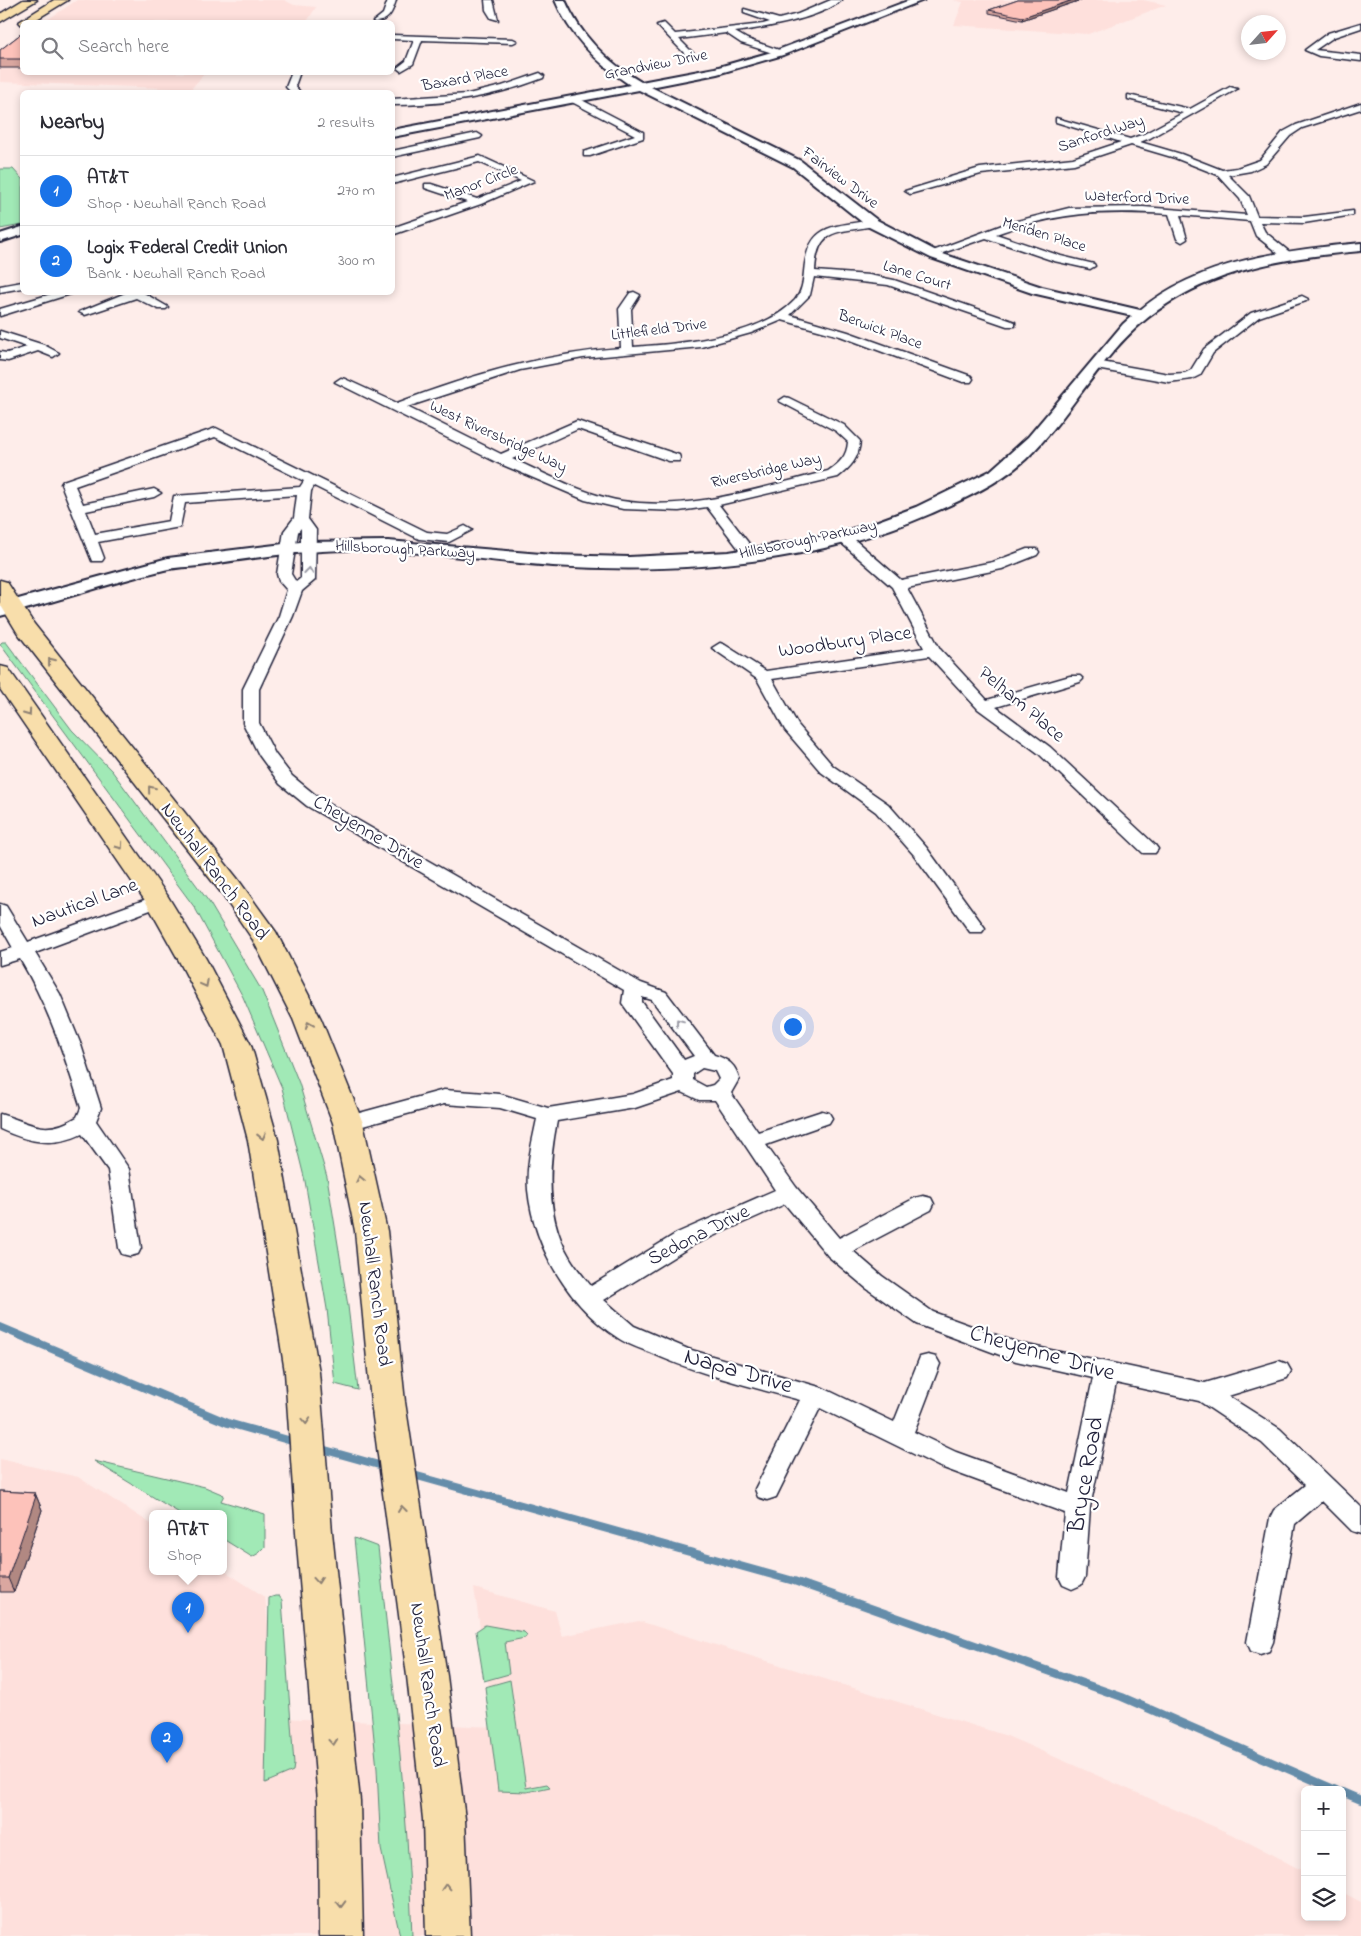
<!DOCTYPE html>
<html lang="en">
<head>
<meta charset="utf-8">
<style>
  body { margin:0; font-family:"Indie Flower",sans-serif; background:#f7f7f7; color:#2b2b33 }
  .controls { position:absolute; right:15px; bottom:15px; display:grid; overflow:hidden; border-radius:8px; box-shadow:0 2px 8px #0003 }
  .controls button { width:45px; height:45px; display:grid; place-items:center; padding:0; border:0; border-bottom:1px solid #e1e1e2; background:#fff; color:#2b2b33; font:25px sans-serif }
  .compass { position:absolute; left:1241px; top:15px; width:45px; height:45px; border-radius:50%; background:#fff; box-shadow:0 2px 8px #0003; rotate:63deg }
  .you { position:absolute; left:792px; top:1026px; width:18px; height:18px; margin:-12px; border:4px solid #fff; border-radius:50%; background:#1a73e8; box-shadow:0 0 0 8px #1a73e833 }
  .badge { display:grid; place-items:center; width:32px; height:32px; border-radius:50%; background:#1a73e8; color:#fff; font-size:16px; font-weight:700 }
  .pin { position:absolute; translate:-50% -41px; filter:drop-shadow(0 1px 2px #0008) }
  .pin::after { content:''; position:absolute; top:26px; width:18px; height:15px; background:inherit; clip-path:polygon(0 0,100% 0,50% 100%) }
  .popup { position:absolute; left:149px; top:1510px; width:78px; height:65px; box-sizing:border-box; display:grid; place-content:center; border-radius:8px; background:#fff; filter:drop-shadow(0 1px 4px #0005); font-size:16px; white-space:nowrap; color:#7c7c81 }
  .popup b { font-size:19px; color:#2b2b33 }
  .popup::after { content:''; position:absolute; left:50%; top:100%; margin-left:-10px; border:10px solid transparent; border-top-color:#fff }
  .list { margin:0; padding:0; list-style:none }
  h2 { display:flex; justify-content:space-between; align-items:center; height:65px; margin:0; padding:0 20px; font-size:21px }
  h2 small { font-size:16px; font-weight:400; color:#7c7c81 }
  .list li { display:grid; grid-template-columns:32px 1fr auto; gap:15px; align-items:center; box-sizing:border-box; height:70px; padding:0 20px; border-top:1px solid #e1e1e2 }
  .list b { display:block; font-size:19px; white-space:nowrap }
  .list p { margin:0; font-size:16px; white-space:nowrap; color:#7c7c81 }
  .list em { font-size:16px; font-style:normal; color:#7c7c81 }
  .icon { flex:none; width:28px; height:28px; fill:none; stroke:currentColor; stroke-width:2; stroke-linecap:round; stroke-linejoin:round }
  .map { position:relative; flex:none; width:1361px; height:1936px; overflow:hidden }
  .search { position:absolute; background:#fff; box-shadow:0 2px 8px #0003; left:20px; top:20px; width:375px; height:55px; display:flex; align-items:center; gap:12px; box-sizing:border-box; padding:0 18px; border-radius:8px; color:#7c7c81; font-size:19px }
  .panel { position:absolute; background:#fff; box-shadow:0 2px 8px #0003; left:20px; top:90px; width:375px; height:205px; border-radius:8px }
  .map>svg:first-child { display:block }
  .built { fill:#fee0dc }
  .green { fill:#a1e9b6; stroke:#628678 }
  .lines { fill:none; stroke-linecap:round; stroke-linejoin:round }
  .stream { stroke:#658daa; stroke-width:8 }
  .minor-casing { stroke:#22223b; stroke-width:3 }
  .tertiary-casing { stroke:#22223b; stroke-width:4 }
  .primary-casing { stroke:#22223b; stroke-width:3 }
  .minor { fill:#fff; fill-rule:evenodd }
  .tertiary { fill:#fff; fill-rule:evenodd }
  .primary { fill:#f8deab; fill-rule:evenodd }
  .wall { fill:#daa7a0; stroke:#22223b }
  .shaded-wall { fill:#b18882; stroke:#22223b }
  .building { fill:#fdc2ba; stroke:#22223b }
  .oneway { stroke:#9c9ca7 }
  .oneway2 { stroke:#8d8073 }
  .labels { text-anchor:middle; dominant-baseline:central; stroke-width:4.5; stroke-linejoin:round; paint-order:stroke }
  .far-street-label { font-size:16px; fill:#22223b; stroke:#fff }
  .street-label { font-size:20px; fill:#22223b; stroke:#fff }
  .near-street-label { font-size:24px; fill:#22223b; stroke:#fff }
</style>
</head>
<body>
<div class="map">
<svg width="1361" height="1936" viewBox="0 0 1361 1936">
  <rect width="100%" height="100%" fill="#feedea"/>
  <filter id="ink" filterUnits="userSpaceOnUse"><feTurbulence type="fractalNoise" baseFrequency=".02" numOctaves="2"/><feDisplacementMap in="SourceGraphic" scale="10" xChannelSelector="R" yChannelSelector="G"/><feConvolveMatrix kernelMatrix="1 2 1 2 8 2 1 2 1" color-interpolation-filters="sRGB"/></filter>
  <g filter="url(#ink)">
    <g class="built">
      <path d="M 77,0 L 284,0 L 294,5 L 316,7 L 308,20 L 299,22 L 44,22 Z"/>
      <path d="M 953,0 L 1143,0 L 1166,5 L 1088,34 L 954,25 L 963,2 Z"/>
      <path d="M 22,40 L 22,72 L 205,73 L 191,89 L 0,82 L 0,59 Z"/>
      <path d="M 0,1459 L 78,1477 L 153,1525 L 153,1572 L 223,1570 L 265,1597 L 279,1718 L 495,1727 L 474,1588 L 555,1611 L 562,1636 L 639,1621 L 1007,1736 L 1240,1838 L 1305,1872 L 1305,1917 L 1342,1917 L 1342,1892 L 1361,1902 L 1361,1936 L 0,1936 Z"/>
    </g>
    <g class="green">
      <path d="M 0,169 L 13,169 L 22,179 L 22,225 L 0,229 Z"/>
      <path d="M 2,642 L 6,642 L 72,730 L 112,771 L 209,902 L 262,991 L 299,1083 L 327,1177 L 348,1306 L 358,1390 L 335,1384 L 327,1309 L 305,1181 L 282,1088 L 243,997 L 195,908 L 0,644 Z"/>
      <path d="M 94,1461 L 205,1487 L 224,1495 L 221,1501 L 265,1514 L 265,1547 L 259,1553 L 252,1557 L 223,1539 L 223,1514 L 181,1514 Z"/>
      <path d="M 354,1538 L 378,1547 C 392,1676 408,1805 412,1936 L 400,1936 L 381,1849 L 377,1769 Z"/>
      <path d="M 275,1596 L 279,1596 L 282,1600 L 294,1764 L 293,1771 L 265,1783 L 269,1598 Z"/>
      <path d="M 485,1625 L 524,1632 L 527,1635 L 525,1638 L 505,1642 L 509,1674 L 484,1681 L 476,1631 Z"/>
      <path d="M 510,1680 L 526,1788 L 547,1784 L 550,1787 L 527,1792 L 498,1791 L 485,1687 Z"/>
    </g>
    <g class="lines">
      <g class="stream">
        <path d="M 0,1327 L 228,1423 L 295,1442"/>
        <path d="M 318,1448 L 386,1467"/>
        <path d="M 410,1474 L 794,1581 L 1122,1697 L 1336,1790"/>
        <path d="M 1342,1792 L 1361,1800"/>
      </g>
      <g class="minor-casing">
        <g id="minor">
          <path d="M 388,0 L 396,0 C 392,13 389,22 373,22 L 383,14 Z"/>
          <path d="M 485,0 L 493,0 L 498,20 L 491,18 L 486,10 Z"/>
          <path d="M 831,0 L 842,0 C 819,19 764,28 735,32 L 747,39 L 782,51 L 783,53 L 779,55 L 741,43 L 726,33 L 679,39 L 693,53 L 686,55 L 657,25 L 664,23 L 675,34 L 763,24 L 770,22 L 744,13 L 744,9 L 779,19 L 798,14 Z"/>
          <path d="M 1361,23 L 1361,28 L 1334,37 L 1315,50 L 1361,55 L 1361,61 L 1319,56 L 1305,50 L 1328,33 Z"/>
          <path d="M 392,35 L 513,39 L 517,41 L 513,43 L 422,40 L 413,64 L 401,71 L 397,68 L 406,61 L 414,40 L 392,39 Z"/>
          <path d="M 292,72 L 300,72 L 295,86 L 300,92 L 291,92 L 286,87 Z"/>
          <path d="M 540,73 L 544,76 L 543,78 C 494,97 445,105 392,105 L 392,99 L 468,94 L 502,86 Z"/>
          <path d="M 1230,87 L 1237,89 L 1150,138 L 1140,142 L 1181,154 L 1222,170 L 1237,168 L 1260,160 L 1283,132 L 1296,125 L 1361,103 L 1361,109 L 1302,128 L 1290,136 L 1266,164 L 1251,171 L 1228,175 L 1249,196 L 1257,216 L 1304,217 L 1353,211 L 1353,215 L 1304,223 L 1260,222 L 1265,232 L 1292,254 L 1292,258 L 1284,258 L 1256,236 L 1250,221 L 1180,215 L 1187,239 L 1182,242 L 1177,239 L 1169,214 C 1102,210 1060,212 996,234 L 1061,256 L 1094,264 L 1095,266 L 1090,269 L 1054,261 L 986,238 L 934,256 L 930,257 L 925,254 L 1005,224 L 1069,208 L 1143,207 L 1247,215 L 1240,199 L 1218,175 L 1175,158 L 1131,145 L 1074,164 L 981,174 L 910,194 L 905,191 L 980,168 L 1073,158 L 1121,142 L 1056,122 L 1056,118 L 1130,139 L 1144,134 L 1183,113 L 1128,99 L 1128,95 L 1190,109 Z"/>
          <path d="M 570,97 L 576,97 L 643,132 L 643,138 L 590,156 L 584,156 L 584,152 L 635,135 L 570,101 Z"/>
          <path d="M 477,133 L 482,136 L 480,138 L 392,157 L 392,151 Z"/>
          <path d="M 480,156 L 534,181 L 481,204 L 392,235 L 392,228 L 467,202 L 425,188 L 425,184 L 431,184 L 477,199 L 521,181 L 479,162 L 392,184 L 392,178 Z"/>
          <path d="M 873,220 L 877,221 L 877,225 C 841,234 817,224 815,271 L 869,275 L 894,280 L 1015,322 L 1015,326 L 1007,326 L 888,285 L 814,277 L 810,295 L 790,315 L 848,332 L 971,376 L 973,379 L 971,382 L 963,382 L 840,336 L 782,320 L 751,333 L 701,347 L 583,358 L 520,370 L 407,407 L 501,454 L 577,421 L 679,455 L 680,458 L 679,461 L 669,461 L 578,429 L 512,459 C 547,474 584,495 622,501 C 691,512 762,487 828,471 C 840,463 847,456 848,442 L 836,431 L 779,401 L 785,397 L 789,398 L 844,425 L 860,441 C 859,458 851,467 838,477 L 719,505 L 757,554 L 755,557 L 745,557 L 707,507 L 679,511 L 623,509 L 585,500 L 496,462 L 335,382 L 341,378 L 345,379 L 397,403 C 471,375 542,354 621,348 L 619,309 L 630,293 L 634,292 L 640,295 L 631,309 L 633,347 C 680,344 761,337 795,300 C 802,292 803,282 804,272 C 808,223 832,227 873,220 Z"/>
          <path d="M 22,282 L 22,288 L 0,292 L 0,286 Z"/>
          <path d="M 58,292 L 77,292 L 0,316 L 0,309 Z"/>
          <path d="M 128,292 L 142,292 L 168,307 L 166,309 L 158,309 L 136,298 L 85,315 L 79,312 Z"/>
          <path d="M 1302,296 L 1308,299 L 1306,301 L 1259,317 L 1213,353 L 1200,375 L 1192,379 L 1169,382 L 1096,369 L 1090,365 L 1096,361 L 1169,374 L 1185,373 L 1191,370 L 1204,349 L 1251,313 Z"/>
          <path d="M 0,331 L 44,345 L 59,353 L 53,357 L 38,351 L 8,361 L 0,360 L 0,352 L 7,353 L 27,347 L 0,338 Z"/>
          <path d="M 216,428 L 427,532 L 447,534 L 465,526 L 472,530 L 449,542 L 419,539 L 314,486 L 311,491 L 308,519 L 316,530 L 315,580 L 302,591 L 293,616 L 259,689 L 259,723 L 275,754 L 292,776 L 319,798 L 641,983 L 666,992 L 714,1055 C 728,1059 736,1065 739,1079 L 731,1093 L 758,1132 L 822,1111 L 829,1113 L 832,1118 L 829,1123 L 766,1145 L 796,1187 L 839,1238 L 915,1198 L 923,1196 L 931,1198 L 934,1204 L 931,1210 L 853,1251 L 882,1276 L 933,1312 L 1018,1343 L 1205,1383 L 1279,1361 L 1287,1364 L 1291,1371 L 1287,1378 L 1228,1396 L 1280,1429 L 1361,1507 L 1361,1534 L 1352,1531 L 1322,1501 L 1295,1524 L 1273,1642 L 1269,1651 L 1260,1654 L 1251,1651 L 1247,1642 L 1270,1518 L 1274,1510 L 1305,1485 L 1262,1443 L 1199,1401 L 1116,1383 L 1090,1507 L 1085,1577 L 1081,1585 L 1072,1589 L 1063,1585 L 1059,1577 L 1065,1513 L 938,1466 L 820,1408 L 776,1497 L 767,1500 L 758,1497 L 755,1489 L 800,1400 C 749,1386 697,1374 649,1352 C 639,1348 627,1344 618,1338 C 569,1306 534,1248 528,1190 C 526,1166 532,1143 537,1119 L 500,1108 L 444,1104 L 348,1130 L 341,1128 L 338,1123 L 341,1118 L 444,1090 L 500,1094 L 548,1108 L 633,1094 L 673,1080 L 673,1074 L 622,1003 L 624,990 L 307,806 L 280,784 L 259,755 L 243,723 L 243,689 L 279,616 L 287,590 L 279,581 L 277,574 L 284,531 L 294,518 L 297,495 L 185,503 L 180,527 L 98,542 L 104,558 L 102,561 L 92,561 L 61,484 L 63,481 ZM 215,437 L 304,481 L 300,487 L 174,496 L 169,521 L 95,534 L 86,511 L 154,497 L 161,493 L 154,489 L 83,504 L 75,486 ZM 301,528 L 301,578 L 296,582 L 291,574 L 298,532 ZM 642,997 L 652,1000 L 694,1056 L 684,1060 L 642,1002 ZM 702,1068 L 715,1071 L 719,1079 L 713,1085 L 706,1087 L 693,1080 L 693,1074 ZM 682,1092 L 699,1100 L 715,1100 L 775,1190 L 677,1233 L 591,1286 C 584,1277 576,1268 570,1258 C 545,1217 548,1166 557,1121 L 635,1108 ZM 785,1204 L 828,1256 L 866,1288 L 917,1324 L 1016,1361 L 1093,1378 L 1069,1493 L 956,1452 L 914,1432 L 940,1364 L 936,1357 L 928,1355 L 920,1357 L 894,1422 L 823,1388 L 688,1349 L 634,1326 L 604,1300 L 693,1245 Z"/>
          <path d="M 843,533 L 848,534 L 901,580 L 993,562 L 1027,549 L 1037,549 L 1039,552 L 1037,555 L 1002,569 L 907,588 L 940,649 L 987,700 L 1070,676 L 1080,676 L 1083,679 L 1080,682 L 996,707 L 1050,747 L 1155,845 L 1158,849 L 1155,853 L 1143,853 L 1038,753 L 978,709 L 929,656 L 772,679 L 798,725 L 833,766 L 888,804 L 926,847 L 985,928 L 982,932 L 970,932 L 914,855 L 876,812 L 821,772 L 785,730 L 757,679 L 712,648 L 720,643 L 725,645 L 766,671 L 924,648 L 892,587 L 838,540 L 836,537 Z"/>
          <path d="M 158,895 L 164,897 L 167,901 L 164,905 L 35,953 L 60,994 L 81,1045 L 101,1108 L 96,1121 L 129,1169 L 141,1248 L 138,1254 L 130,1256 L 122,1254 L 119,1248 L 108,1170 L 82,1134 C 53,1148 28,1142 0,1129 L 0,1114 C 32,1123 44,1137 77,1117 L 81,1108 C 64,1054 49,1008 20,959 L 0,965 L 0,952 L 13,948 L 0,925 L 0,904 L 6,906 L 28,942 Z"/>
        </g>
      </g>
      <g class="tertiary-casing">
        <g id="tertiary">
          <path d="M 555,0 L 565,0 C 580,35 608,63 641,82 L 715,68 L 775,51 L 910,0 L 924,0 L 783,55 L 717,74 L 651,87 L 801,161 L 877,220 L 940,253 L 1042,287 L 1140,310 C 1200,260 1286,250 1361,243 L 1361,251 C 1291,257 1217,268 1158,310 C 1103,348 1074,413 1026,459 C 999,484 964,499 930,514 C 815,564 678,574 553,566 C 485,561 416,549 347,550 C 298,551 249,558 200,566 C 188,567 175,567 164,570 C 109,583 55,602 0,616 L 0,604 L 168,558 L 300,542 L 388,541 L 553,555 L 629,557 L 729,552 L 826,536 L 870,524 L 916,507 L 990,471 L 1028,437 L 1123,324 L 1132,316 L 1032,293 L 931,258 L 867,226 L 793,167 L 639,90 L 392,137 L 392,130 L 630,85 C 597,63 570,36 555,0 Z"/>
          <path d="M 22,227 L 22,235 L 0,242 L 0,234 Z"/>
        </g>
      </g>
      <g class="primary-casing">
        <g id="primary">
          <path d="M 23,0 L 37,0 L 0,22 L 0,14 Z"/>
          <path d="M 54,0 L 68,0 L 32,22 L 22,22 L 22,25 L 19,22 Z"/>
          <path d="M 0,580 L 7,582 L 34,624 L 237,878 L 276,932 L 321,1019 L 363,1123 L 387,1231 L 405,1402 L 447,1676 L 465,1819 L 470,1936 L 426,1936 L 423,1819 L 407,1676 L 371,1402 L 355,1231 L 333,1123 L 293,1019 L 253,940 L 219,890 L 17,632 L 0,604 Z"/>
          <path d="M 0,666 L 8,668 L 167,895 L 206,959 L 251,1045 L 278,1140 L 319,1372 L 332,1532 L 360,1801 L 363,1936 L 319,1936 L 318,1801 L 296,1532 L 285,1372 L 248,1140 L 223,1045 L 178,959 L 146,902 L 0,689 Z"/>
        </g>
      </g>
      <use href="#minor" class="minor"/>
      <use href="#tertiary" class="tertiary"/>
      <use href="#primary" class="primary"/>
    </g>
    <g class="wall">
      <path d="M 1018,0 L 1081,0 L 1022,20 L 989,13 L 989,10 Z"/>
      <path d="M 22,33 L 22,68 L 0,68 L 0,50 Z"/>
      <path d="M 0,1491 L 35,1493 L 42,1510 L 14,1592 L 0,1592 Z"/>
    </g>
    <g class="shaded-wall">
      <path d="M 1073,0 L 1081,0 L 1022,20 L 1023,17 Z"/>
      <path d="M 35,1493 L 42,1510 L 14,1592 L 8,1578 Z"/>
    </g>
    <g class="building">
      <path d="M 1018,0 L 1073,0 L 1023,17 L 989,10 Z"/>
      <path d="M 22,33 L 22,59 L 0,59 L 0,50 Z"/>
      <path d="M 0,1491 L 35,1493 L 34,1496 L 36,1496 L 8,1578 L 0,1578 Z"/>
    </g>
    <defs><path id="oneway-chevron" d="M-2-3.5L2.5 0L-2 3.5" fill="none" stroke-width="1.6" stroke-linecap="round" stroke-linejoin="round" transform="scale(1.25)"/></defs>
    <g class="oneway">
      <use href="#oneway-chevron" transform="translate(309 571) rotate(-83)"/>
      <use href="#oneway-chevron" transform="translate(679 1022) rotate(-127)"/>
    </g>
    <g class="oneway2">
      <use href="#oneway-chevron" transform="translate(51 661) rotate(-128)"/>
      <use href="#oneway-chevron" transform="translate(28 713) rotate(55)"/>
      <use href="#oneway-chevron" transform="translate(151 789) rotate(-129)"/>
      <use href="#oneway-chevron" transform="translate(120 846) rotate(55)"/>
      <use href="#oneway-chevron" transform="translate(205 984) rotate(62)"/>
      <use href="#oneway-chevron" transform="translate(309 1025) rotate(-112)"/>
      <use href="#oneway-chevron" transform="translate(262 1136) rotate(76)"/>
      <use href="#oneway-chevron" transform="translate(360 1179) rotate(-102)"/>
      <use href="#oneway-chevron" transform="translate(306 1421) rotate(86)"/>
      <use href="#oneway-chevron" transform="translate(402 1509) rotate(-97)"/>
      <use href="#oneway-chevron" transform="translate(318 1580) rotate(85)"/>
      <use href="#oneway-chevron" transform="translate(333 1742) rotate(85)"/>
      <use href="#oneway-chevron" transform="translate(446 1887) rotate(-92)"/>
      <use href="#oneway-chevron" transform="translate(341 1904) rotate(89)"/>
    </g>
  </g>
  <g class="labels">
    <g class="far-street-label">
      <text transform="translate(656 65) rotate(-11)">Grandview Drive</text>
      <text transform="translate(465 79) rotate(-10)">Baxard Place</text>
      <text transform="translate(1101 134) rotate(-18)">Sanford Way</text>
      <text transform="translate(840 178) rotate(37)">Fairview Drive</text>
      <text transform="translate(481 183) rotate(-21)">Manor Circle</text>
      <text transform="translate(1137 198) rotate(2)">Waterford Drive</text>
      <text transform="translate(1044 235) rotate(17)">Meriden Place</text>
      <text transform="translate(917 276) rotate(17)">Lane Court</text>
      <text transform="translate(659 330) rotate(-7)">Littlefield Drive</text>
      <text transform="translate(880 330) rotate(20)">Berwick Place</text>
      <text transform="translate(498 437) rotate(25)">West Riversbridge Way</text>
      <text transform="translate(766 471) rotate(-13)">Riversbridge Way</text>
      <text transform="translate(808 540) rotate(-12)">Hillsborough Parkway</text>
      <text transform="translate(405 550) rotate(3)">Hillsborough Parkway</text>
    </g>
    <g class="street-label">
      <text transform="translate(845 643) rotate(-8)">Woodbury Place</text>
      <text transform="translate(1021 705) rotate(40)">Pelham Place</text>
      <text transform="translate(368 833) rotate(31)">Cheyenne Drive</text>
      <text transform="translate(214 872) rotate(53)">Newhall Ranch Road</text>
      <text transform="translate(85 904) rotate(-20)">Nautical Lane</text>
      <text transform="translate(699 1236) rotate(-27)">Sedona Drive</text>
      <text transform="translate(374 1284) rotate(83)">Newhall Ranch Road</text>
      <text transform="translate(427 1685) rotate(82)">Newhall Ranch Road</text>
    </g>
    <g class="near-street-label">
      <text transform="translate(1042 1354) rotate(16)">Cheyenne Drive</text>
      <text transform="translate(738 1372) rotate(16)">Napa Drive</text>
      <text transform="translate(1087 1475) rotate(-80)">Bryce Road</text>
    </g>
  </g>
</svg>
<div class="controls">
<button>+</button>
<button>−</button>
<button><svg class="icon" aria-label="layers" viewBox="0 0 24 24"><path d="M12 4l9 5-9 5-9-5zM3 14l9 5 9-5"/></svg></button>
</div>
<svg class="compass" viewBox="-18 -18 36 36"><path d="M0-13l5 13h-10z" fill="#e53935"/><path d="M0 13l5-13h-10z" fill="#7c7c81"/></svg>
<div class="you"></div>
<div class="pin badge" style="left:188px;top:1633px">1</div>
<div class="popup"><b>AT&amp;T</b>Shop</div>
<div class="pin badge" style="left:167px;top:1763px">2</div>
<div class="search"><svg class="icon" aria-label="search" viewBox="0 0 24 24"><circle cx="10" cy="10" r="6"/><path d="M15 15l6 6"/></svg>Search here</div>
<section class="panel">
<h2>Nearby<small>2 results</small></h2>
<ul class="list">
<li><span class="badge">1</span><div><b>AT&amp;T</b><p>Shop · Newhall Ranch Road</p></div><em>270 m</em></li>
<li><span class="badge">2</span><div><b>Logix Federal Credit Union</b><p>Bank · Newhall Ranch Road</p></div><em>300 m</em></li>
</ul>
</section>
</div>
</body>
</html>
